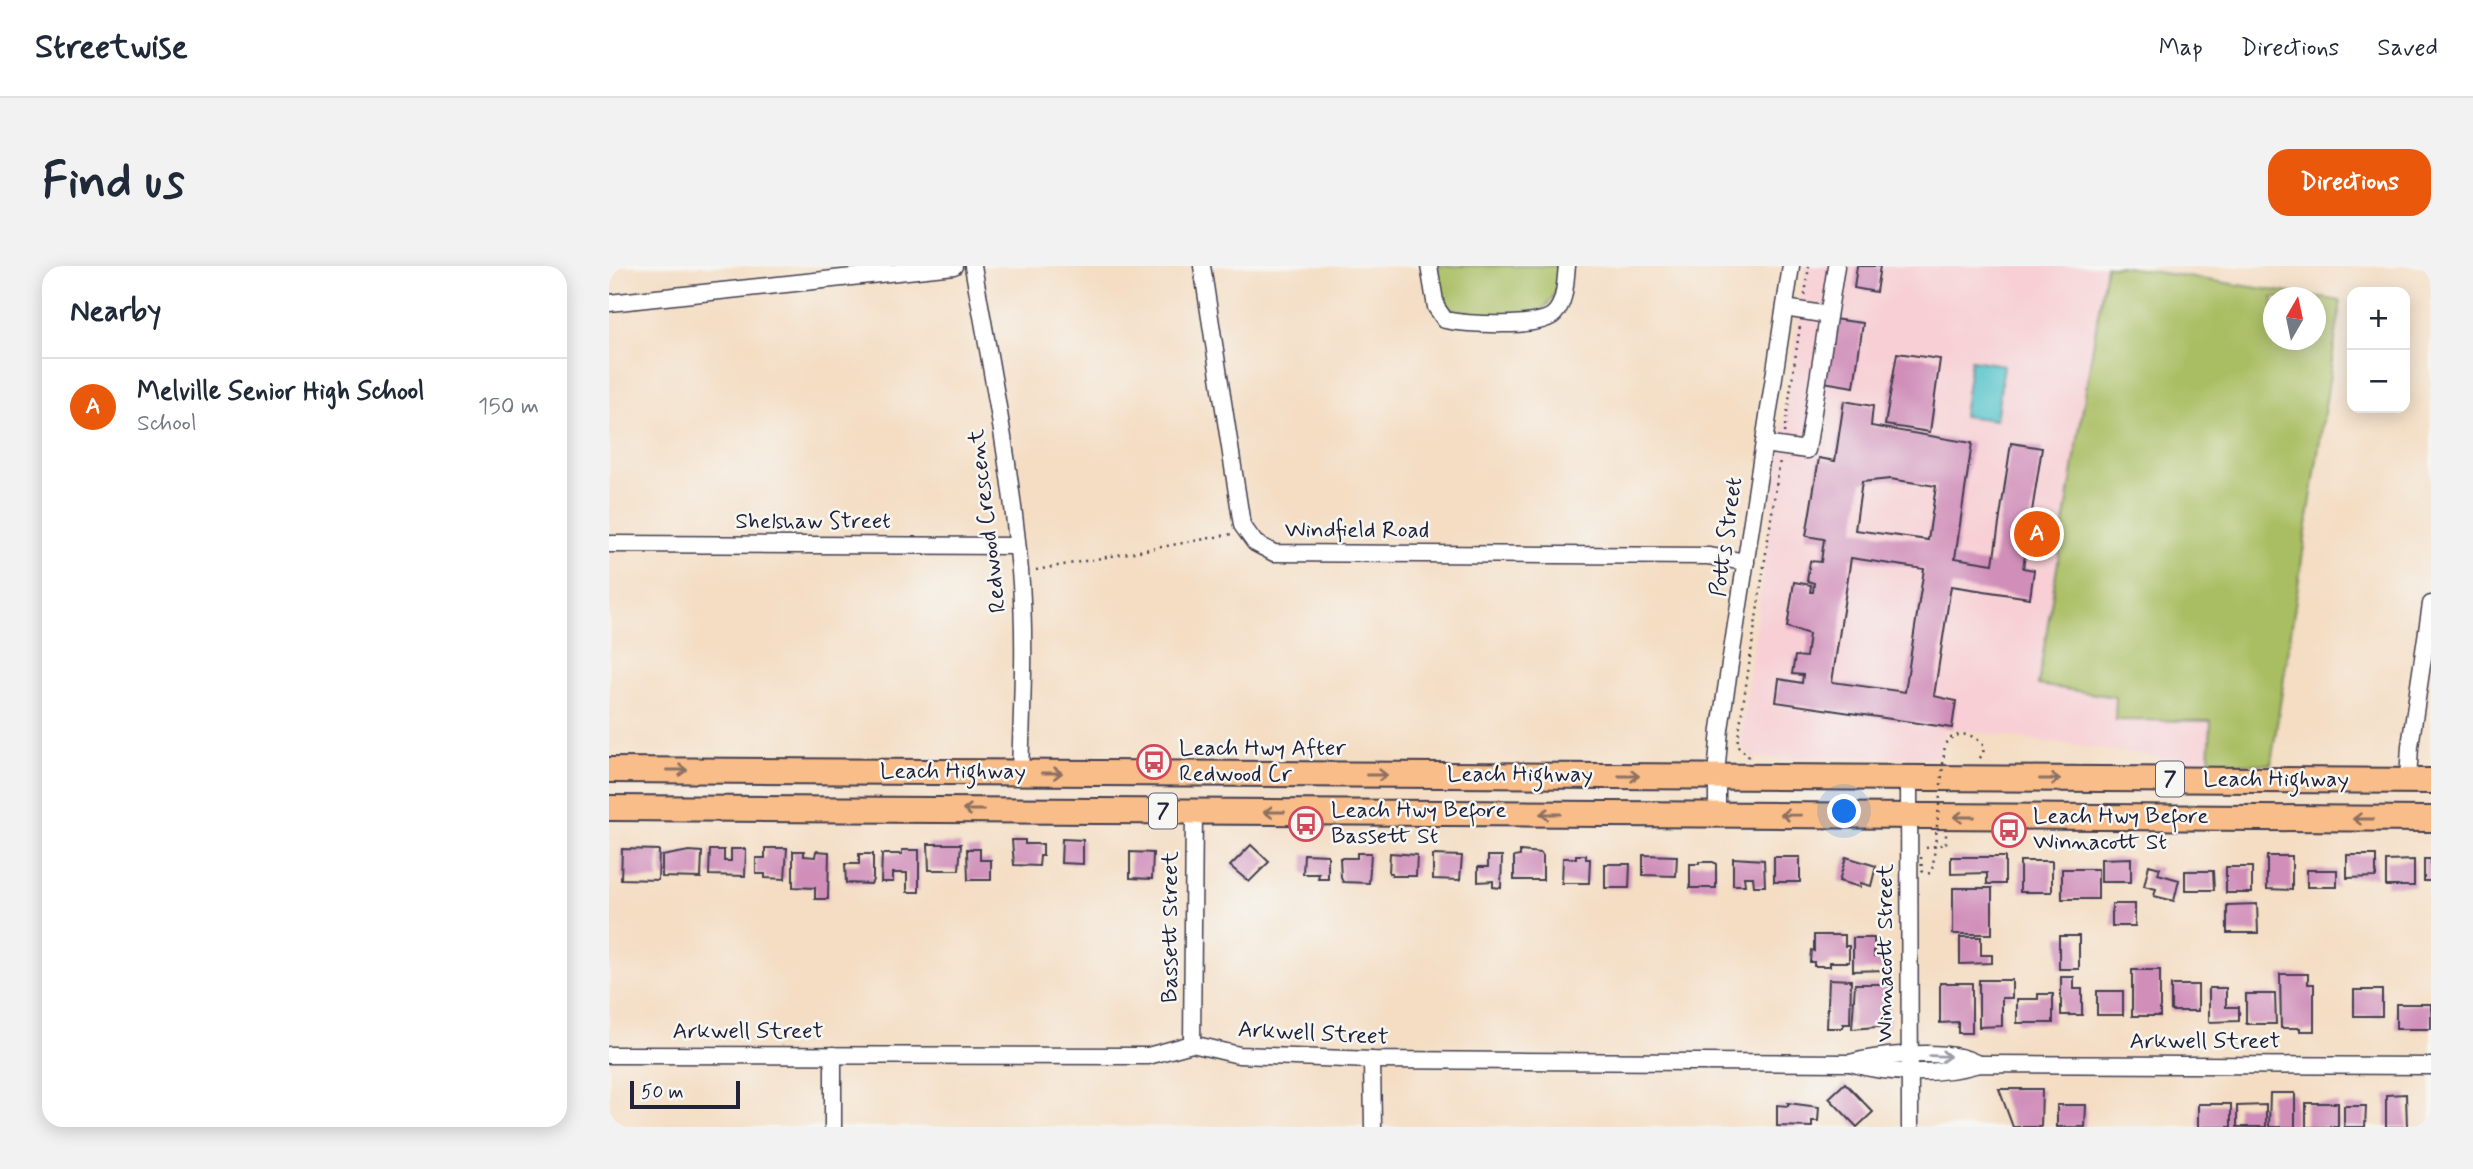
<!DOCTYPE html>
<html lang="en">
<head>
<meta charset="utf-8">
<style>
  body { margin:0; font-family:Mynerve,sans-serif; background:#f2f2f3; color:#1f2937 }
  .controls { position:absolute; right:21px; top:21px; display:grid; overflow:hidden; border-radius:14px; box-shadow:0 4px 18px #0003 }
  .controls button { width:63px; height:63px; display:grid; place-items:center; padding:0; border:0; border-bottom:2px solid #e0e1e3; background:#fff; color:#1f2937; font:35px sans-serif }
  .compass { position:absolute; left:1654px; top:21px; width:63px; height:63px; border-radius:50%; background:#fff; box-shadow:0 4px 18px #0003; rotate:9deg }
  .scale { position:absolute; left:21px; bottom:18px; width:110px; box-sizing:border-box; padding-left:7px; border:4px solid #22223b; border-top:0; font-size:19px; line-height:24px; white-space:nowrap; color:#22223b; -webkit-text-stroke:5px #f6f6f2; paint-order:stroke }
  .you { position:absolute; left:1236px; top:546px; width:24px; height:24px; margin:-18px; border:5px solid #fff; border-radius:50%; background:#1a73e8; box-shadow:0 0 0 10px #1a73e833 }
  .badge { display:grid; place-items:center; width:46px; height:46px; border-radius:50%; background:#ea580c; color:#fff; font-size:23px; font-weight:700 }
  .pin { position:absolute; translate:-50% -50%; border:4px solid #fff; box-shadow:0 2px 7px #0006 }
  .list { margin:0; padding:0; list-style:none }
  h2 { display:flex; justify-content:space-between; align-items:center; height:91px; margin:0; padding:0 28px; font-size:30px }
  h2 small { font-size:23px; font-weight:400; color:#747a83 }
  .list li { display:grid; grid-template-columns:46px 1fr auto; gap:21px; align-items:center; box-sizing:border-box; height:98px; padding:0 28px; border-top:2px solid #e0e1e3 }
  .list b { display:block; font-size:26px; white-space:nowrap }
  .list p { margin:0; font-size:23px; white-space:nowrap; color:#747a83 }
  .list em { font-size:23px; font-style:normal; color:#747a83 }
  .map { position:relative; flex:none; width:1822px; height:861px; overflow:hidden; border-radius:21px }
  header { display:flex; align-items:center; gap:42px; box-sizing:border-box; height:98px; padding:0 35px; background:#fff; border-bottom:2px solid #e0e1e3 }
  header strong { font-size:33px }
  nav { display:flex; gap:38px; margin-inline-start:auto; font-size:24px }
  .intro { display:flex; align-items:center; justify-content:space-between; box-sizing:border-box; height:168px; padding:0 42px }
  h1 { margin:0; font-size:49px }
  .button { padding:18px 32px; border-radius:21px; background:#ea580c; color:#fff; font-size:24px; font-weight:700 }
  main { display:flex; gap:42px; padding:0 42px }
  aside { flex:1; background:#fff; border-radius:21px; box-shadow:0 4px 18px #0003 }
  .map>svg:first-child { display:block }
  .built { fill:#f7cfd4; fill-rule:evenodd }
  .green { fill:#a9be62; stroke:#66704e; stroke-width:2; fill-rule:evenodd }
  .water { fill:#56c4ca; stroke:#3c7382; stroke-width:2 }
  .building { fill:#d08eb9; fill-rule:evenodd }
  .lines { fill:none; stroke-linecap:round; stroke-linejoin:round }
  .minor-casing { stroke:#423e4f; stroke-width:19 }
  .highway-casing { stroke:#423e4f; stroke-width:28 }
  .path { stroke:#423e4f; stroke-width:2.5; stroke-dasharray:2 5; stroke-linecap:butt }
  .minor { stroke:#fff; stroke-width:16 }
  .highway { stroke:#f8bd88; stroke-width:24 }
  .path-bridge { stroke:#423e4f; stroke-width:2.5; stroke-dasharray:2 5; stroke-linecap:butt }
  .oneway { stroke:#8d7062 }
  .oneway2 { stroke:#9c9ca7 }
  .labels { text-anchor:middle; dominant-baseline:central; stroke-width:5; stroke-linejoin:round; paint-order:stroke }
  .shield { fill:#f6f6f2; stroke:#626272; stroke-width:2 }
  .shield-label { font-size:21px; font-weight:bold; fill:#22223b }
  .street-label { font-size:23px; fill:#22223b; stroke:#f6f6f2 }
  .poi-label { font-size:23px; fill:#22223b; stroke:#f6f6f2; text-anchor:start }
</style>
</head>
<body>
<header>
<strong>Streetwise</strong>
<nav><a>Map</a><a>Directions</a><a>Saved</a></nav>
</header>
<div class="intro"><h1>Find us</h1><a class="button">Directions</a></div>
<main>
<aside>
<h2>Nearby<small></small></h2>
<ul class="list">
<li><span class="badge">A</span><div><b>Melville Senior High School</b><p>School</p></div><em>150 m</em></li>
</ul>
</aside>
<div class="map">
<svg width="1822" height="861" viewBox="0 0 1822 861">
  <rect width="100%" height="100%" fill="#f6f6f2"/>
  <filter id="ink" filterUnits="userSpaceOnUse"><feTurbulence type="fractalNoise" baseFrequency=".0143" numOctaves="2"/><feDisplacementMap in="SourceGraphic" scale="14" xChannelSelector="R" yChannelSelector="G"/><feConvolveMatrix kernelMatrix="1 2 1 2 8 2 1 2 1" color-interpolation-filters="sRGB"/></filter>
  <filter id="wash" filterUnits="userSpaceOnUse"><feTurbulence type="fractalNoise" baseFrequency=".00686" numOctaves="4" result="noise"/><feDisplacementMap in="SourceGraphic" scale="28" xChannelSelector="R" yChannelSelector="G"/><feGaussianBlur stdDeviation="1.57" result="paint"/><feColorMatrix in="noise" values="0 0 0 0 0 0 0 0 0 0 0 0 0 0 0 0 0 1.4 0 .05"/><feComposite in="paint" operator="in"/></filter>
  <g filter="url(#wash)">
    <rect width="100%" height="100%" fill="#f4ddc3"/>
    <path class="built" d="M 1196,0 L 1510,0 L 1732,35 L 1662,498 L 1600,498 L 1335,462 L 1331,491 L 1143,492 L 1131,477 ZM 1664,32 L 1706,32 L 1706,74 L 1664,74 Z"/>
    <g class="green">
      <path d="M 827,0 L 951,0 C 948,15 948,30 936,41 C 922,53 866,54 849,48 C 843,46 839,42 835,38 Z"/>
      <path d="M 1497,0 L 1510,0 L 1732,35 L 1662,498 L 1600,498 L 1602,455 L 1506,454 L 1507,431 L 1429,419 ZM 1664,32 L 1706,32 L 1706,74 L 1664,74 Z"/>
    </g>
    <path class="water" d="M 1362,94 L 1395,99 L 1387,154 L 1354,150 Z"/>
    <g id="blocks">
      <g class="building">
        <path d="M 1248,0 L 1271,0 L 1267,26 L 1245,22 Z"/>
        <path d="M 1224,53 L 1254,57 L 1245,121 L 1214,116 Z"/>
        <path d="M 1288,87 L 1331,93 L 1321,166 L 1276,159 Z"/>
        <path d="M 1235,135 L 1264,140 L 1262,160 L 1363,177 L 1346,292 L 1384,298 L 1402,177 L 1433,182 L 1414,302 L 1425,304 L 1421,332 L 1342,320 L 1325,430 L 1347,435 L 1343,462 L 1167,436 L 1170,413 L 1193,417 L 1194,409 L 1183,408 L 1186,390 L 1197,391 L 1200,368 L 1178,361 L 1185,316 L 1202,319 L 1201,326 L 1204,326 L 1205,317 L 1198,315 L 1201,295 L 1212,296 L 1215,273 L 1197,270 L 1210,192 L 1226,195 ZM 1281,213 L 1327,220 L 1319,274 L 1246,264 L 1253,216 ZM 1242,292 L 1315,303 L 1296,426 L 1223,416 Z"/>
        <path d="M 453,573 L 474,574 L 474,598 L 452,597 Z"/>
        <path d="M 403,574 L 416,574 L 416,578 L 434,578 L 434,590 L 431,590 L 430,600 L 405,599 Z"/>
        <path d="M 319,578 L 352,578 L 350,604 L 320,604 Z"/>
        <path d="M 642,579 L 660,596 L 640,616 L 621,600 Z"/>
        <path d="M 156,582 L 178,582 L 176,613 L 156,612 L 156,608 L 147,608 L 147,592 L 156,592 Z"/>
        <path d="M 13,583 L 50,584 L 49,614 L 12,613 Z"/>
        <path d="M 122,583 L 137,583 L 136,610 L 100,609 L 101,584 L 115,584 L 115,595 L 122,595 Z"/>
        <path d="M 358,583 L 371,583 L 371,594 L 382,594 L 382,614 L 359,614 Z"/>
        <path d="M 293,584 L 310,584 L 310,626 L 298,626 L 298,607 L 284,607 L 284,616 L 272,616 L 273,588 L 293,588 Z"/>
        <path d="M 80,585 L 93,586 L 92,612 L 53,611 L 53,590 Z"/>
        <path d="M 184,585 L 195,585 L 195,590 L 206,591 L 207,585 L 220,586 L 219,633 L 206,633 L 206,622 L 184,621 Z"/>
        <path d="M 911,585 L 932,587 L 934,590 L 934,614 L 905,614 L 905,591 L 911,590 Z"/>
        <path d="M 521,586 L 544,587 L 543,613 L 521,612 Z"/>
        <path d="M 748,587 L 762,587 L 760,617 L 734,616 L 732,612 L 731,592 L 748,592 Z"/>
        <path d="M 781,587 L 808,589 L 807,610 L 783,610 L 783,607 L 780,607 Z"/>
        <path d="M 250,588 L 264,588 L 264,614 L 262,618 L 237,617 L 236,598 L 250,598 Z"/>
        <path d="M 695,588 L 719,589 L 719,613 L 709,613 L 710,608 L 694,608 Z"/>
        <path d="M 824,589 L 853,590 L 851,614 L 824,613 Z"/>
        <path d="M 967,589 L 977,589 L 977,593 L 981,593 L 980,617 L 953,617 L 954,592 L 967,592 Z"/>
        <path d="M 1034,589 L 1068,590 L 1067,610 L 1034,609 Z"/>
        <path d="M 1738,589 L 1767,589 L 1767,611 L 1738,612 Z"/>
        <path d="M 879,590 L 893,590 L 892,622 L 884,621 L 884,615 L 869,616 L 869,601 L 879,601 Z"/>
        <path d="M 1658,590 L 1683,590 L 1683,624 L 1658,623 Z"/>
        <rect x="1165" y="591" width="26" height="25"/>
        <path d="M 1237,591 L 1267,600 L 1262,620 L 1252,617 L 1251,621 L 1230,615 Z"/>
        <path d="M 1342,591 L 1396,591 L 1396,618 L 1378,618 L 1378,607 L 1342,608 Z"/>
        <path d="M 1124,592 L 1155,594 L 1156,620 L 1145,620 L 1144,611 L 1135,611 L 1136,619 L 1124,619 Z"/>
        <path d="M 1522,592 L 1522,616 L 1492,616 L 1492,593 Z"/>
        <rect x="1815" y="593" width="7" height="22"/>
        <path d="M 1805,594 L 1805,620 L 1777,620 L 1777,595 Z"/>
        <rect x="1411" y="595" width="32" height="31"/>
        <path d="M 1090,596 L 1104,596 L 1107,598 L 1107,622 L 1081,622 L 1081,598 L 1090,598 Z"/>
        <path d="M 996,598 L 1021,598 L 1020,622 L 996,622 Z"/>
        <path d="M 1540,599 L 1551,602 L 1549,608 L 1570,614 L 1565,635 L 1545,630 L 1547,623 L 1535,620 Z"/>
        <rect x="1617" y="601" width="26" height="26"/>
        <rect x="1453" y="603" width="36" height="30"/>
        <rect x="1698" y="604" width="30" height="17"/>
        <path d="M 1576,605 L 1604,605 L 1605,624 L 1576,624 Z"/>
        <rect x="1344" y="622" width="39" height="46"/>
        <rect x="1503" y="638" width="23" height="22"/>
        <path d="M 1648,638 L 1649,667 L 1618,667 L 1618,639 Z"/>
        <path d="M 1205,669 L 1236,669 L 1236,680 L 1240,680 L 1240,696 L 1221,696 L 1221,700 L 1205,700 L 1205,696 L 1201,696 L 1202,684 L 1205,685 Z"/>
        <rect x="1450" y="670" width="20" height="33"/>
        <path d="M 1351,671 L 1372,671 L 1372,689 L 1383,689 L 1383,697 L 1351,698 Z"/>
        <path d="M 1244,672 L 1265,672 L 1265,690 L 1277,690 L 1277,704 L 1244,705 Z"/>
        <rect x="1523" y="704" width="28" height="46"/>
        <path d="M 1671,708 L 1699,708 L 1699,718 L 1705,718 L 1705,765 L 1691,765 L 1691,762 L 1672,762 Z"/>
        <path d="M 1452,711 L 1465,711 L 1465,723 L 1473,723 L 1473,749 L 1452,749 Z"/>
        <path d="M 1220,713 L 1242,714 L 1241,758 L 1234,758 L 1234,762 L 1218,762 Z"/>
        <path d="M 1370,714 L 1403,714 L 1403,732 L 1393,732 L 1393,760 L 1370,761 Z"/>
        <path d="M 1331,717 L 1363,717 L 1363,767 L 1349,767 L 1349,756 L 1331,757 Z"/>
        <path d="M 1246,718 L 1281,718 L 1280,760 L 1243,763 Z"/>
        <rect x="1562" y="719" width="27" height="26"/>
        <path d="M 1600,722 L 1617,722 L 1617,741 L 1630,741 L 1630,755 L 1600,756 Z"/>
        <rect x="1745" y="724" width="28" height="26"/>
        <rect x="1488" y="725" width="26" height="24"/>
        <path d="M 1429,728 L 1444,728 L 1444,757 L 1408,757 L 1408,733 L 1429,733 Z"/>
        <path d="M 1637,728 L 1666,728 L 1667,758 L 1637,758 Z"/>
        <rect x="1787" y="738" width="35" height="25"/>
        <path d="M 1236,817 L 1264,846 L 1248,861 L 1220,832 Z"/>
        <path d="M 1390,823 L 1433,823 L 1432,861 L 1404,861 Z"/>
        <path d="M 1661,827 L 1686,827 L 1686,861 L 1660,861 Z"/>
        <path d="M 1797,828 L 1798,861 L 1777,861 L 1777,829 Z"/>
        <path d="M 1179,837 L 1210,841 L 1209,855 L 1203,855 L 1203,861 L 1168,860 L 1168,839 L 1179,840 Z"/>
        <rect x="1697" y="837" width="32" height="24"/>
        <rect x="1589" y="838" width="33" height="23"/>
        <path d="M 1448,839 L 1477,839 L 1476,861 L 1448,861 Z"/>
        <path d="M 1657,839 L 1657,861 L 1628,861 L 1628,840 Z"/>
        <path d="M 1735,840 L 1757,840 L 1756,861 L 1735,861 Z"/>
      </g>
    </g>
  </g>
  <g filter="url(#ink)">
    <use href="#blocks" fill-opacity="0" stroke="#423e4f" stroke-width="2"/>
    <g class="lines">
      <g class="minor-casing">
        <g id="minor">
          <path d="M 364,0 C 382,101 402,203 411,305 C 417,371 413,440 411,507"/>
          <path d="M 593,0 L 633,259 L 646,277 L 665,287 L 1099,290 L 1137,296"/>
          <path d="M 820,0 L 827,41 L 836,54 C 856,58 931,63 945,48 C 957,36 956,15 958,0"/>
          <path d="M 0,37 L 345,0"/>
          <path d="M 1176,42 L 1219,49"/>
          <path d="M 1155,178 L 1198,184 L 1227,0"/>
          <path d="M 0,278 L 408,280"/>
          <path d="M 1300,512 L 1301,861"/>
          <path d="M 1799,515 L 1801,480 L 1822,338"/>
          <path d="M 1108,549 L 1108,498 L 1111,463 L 1182,0"/>
          <path d="M 583,778 L 585,545"/>
          <path d="M 0,789 L 539,790 L 583,778 L 630,789 L 763,794 L 1241,797 C 1268,789 1323,785 1350,791 C 1357,792 1364,796 1370,798"/>
          <path d="M 224,789 L 224,861"/>
          <path d="M 763,794 L 764,861"/>
          <path d="M 1241,797 C 1278,809 1333,809 1370,798 L 1822,800"/>
        </g>
      </g>
      <g class="highway-casing">
        <g id="highway">
          <path d="M 0,504 L 1822,515"/>
          <path d="M 0,542 L 1822,553"/>
        </g>
      </g>
      <g class="path">
        <path d="M 1196,29 L 1200,0"/>
        <path d="M 1175,167 L 1191,60"/>
        <path d="M 427,304 L 623,268"/>
        <path d="M 1368,473 L 1375,480 L 1374,488 L 1370,493"/>
        <path d="M 1140,491 L 1128,479 L 1171,194"/>
        <path d="M 1317,582 L 1337,578 L 1337,568"/>
      </g>
      <use href="#minor" class="minor"/>
      <use href="#highway" class="highway"/>
      <path class="path-bridge" d="M 1312,591 L 1313,605 L 1318,608 L 1321,607 L 1324,600 L 1336,478 C 1344,467 1357,466 1368,473"/>
    </g>
    <defs><path id="oneway-shaft" d="M-6 0H5M1.5-3L5.5 0L1.5 3" fill="none" stroke-width="1.6" stroke-linecap="round" stroke-linejoin="round" transform="scale(1.75)"/></defs>
    <g class="oneway">
      <use href="#oneway-shaft" transform="translate(68 504)"/>
      <use href="#oneway-shaft" transform="translate(443 507)"/>
      <use href="#oneway-shaft" transform="translate(768 509)"/>
      <use href="#oneway-shaft" transform="translate(1020 510)"/>
      <use href="#oneway-shaft" transform="translate(1441 513)"/>
      <use href="#oneway-shaft" transform="translate(364 544) rotate(-180)"/>
      <use href="#oneway-shaft" transform="translate(665 546) rotate(-180)"/>
      <use href="#oneway-shaft" transform="translate(941 548) rotate(-180)"/>
      <use href="#oneway-shaft" transform="translate(1182 549) rotate(-179)"/>
      <use href="#oneway-shaft" transform="translate(1355 551) rotate(-180)"/>
      <use href="#oneway-shaft" transform="translate(1754 553) rotate(-180)"/>
    </g>
    <use class="oneway2" href="#oneway-shaft" transform="translate(1331 790) rotate(2)"/>
  </g>
  <defs>
    <g id="bus-ring" transform="scale(1.75)"><circle r="9.5" fill="#f6f6f2" stroke="#d1495b" stroke-width="1.5"/><path d="M-5-6H5V4H4V6H2V4H-2V6H-4V4H-5ZM-3.5-4V0h7V-4ZM-3.5 1.2v1.5H-2V1.2ZM2 1.2v1.5H3.5V1.2Z" fill="#d1495b"/></g>
  </defs>
  <g fill-rule="evenodd">
    <use href="#bus-ring" x="545" y="496"/>
    <use href="#bus-ring" x="697" y="558"/>
    <use href="#bus-ring" x="1400" y="564"/>
  </g>
  <g class="labels">
    <g class="shield">
      <rect x="1547" y="495.5" width="28" height="35" rx="5"/>
      <rect x="540" y="527.5" width="28" height="35" rx="5"/>
    </g>
    <g class="shield-label">
      <text x="1561" y="513">7</text>
      <text x="554" y="545">7</text>
    </g>
    <g class="street-label">
      <text transform="translate(379 255) rotate(-97)">Redwood Crescent</text>
      <text x="204" y="256">Shelshaw Street</text>
      <text x="748" y="265">Windfield Road</text>
      <text transform="translate(1118 271) rotate(-82)">Potts Street</text>
      <text x="344" y="506">Leach Highway</text>
      <text x="911" y="509">Leach Highway</text>
      <text x="1667" y="514">Leach Highway</text>
      <text transform="translate(562 661) rotate(-90)">Bassett Street</text>
      <text transform="translate(1277 687) rotate(-90)">Winnacott Street</text>
      <text x="139" y="766">Arkwell Street</text>
      <text transform="translate(704 768) rotate(3)">Arkwell Street</text>
      <text x="1596" y="776">Arkwell Street</text>
    </g>
    <g class="poi-label">
      <text x="570" y="483">Leach Hwy After<tspan x="570" dy="26">Redwood Cr</tspan></text>
      <text x="722" y="545">Leach Hwy Before<tspan x="722" dy="26">Bassett St</tspan></text>
      <text x="1424" y="551">Leach Hwy Before<tspan x="1424" dy="26">Winnacott St</tspan></text>
    </g>
  </g>
</svg>
<div class="controls">
<button>+</button>
<button>−</button>
</div>
<svg class="compass" viewBox="-18 -18 36 36"><path d="M0-13l5 13h-10z" fill="#e53935"/><path d="M0 13l5-13h-10z" fill="#747a83"/></svg>
<div class="scale">50 m</div>
<div class="you"></div>
<div class="pin badge" style="left:1428px;top:268px">A</div>
</div>
</main>
</body>
</html>
